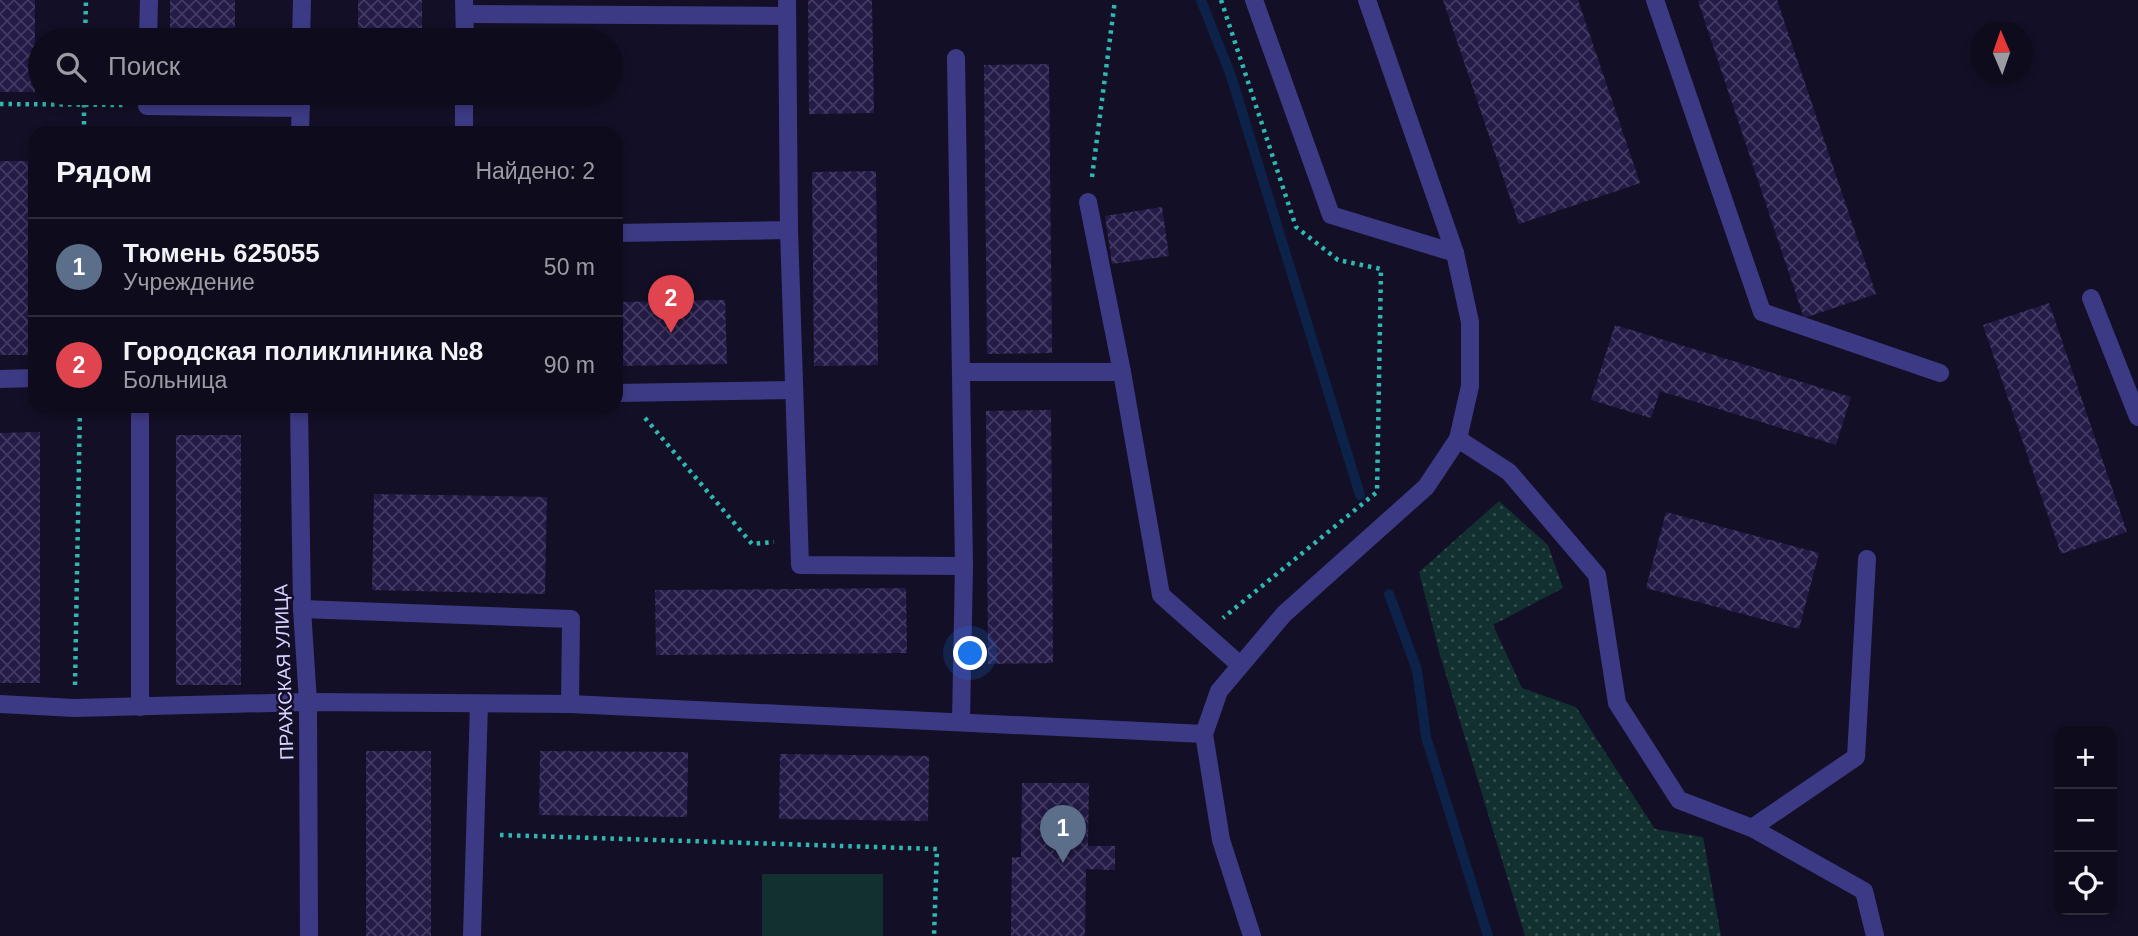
<!DOCTYPE html>
<html lang="ru">
<head>
<meta charset="utf-8">
<style>
  body { margin:0; font-family:Helvetica,sans-serif; background:#1c1929; color:#f1f3f6 }
  .controls { position:absolute; right:21px; bottom:21px; display:grid; overflow:hidden; border-radius:14px; box-shadow:0 4px 10px #0003 }
  .controls button { width:63px; height:63px; display:grid; place-items:center; padding:0; border:0; border-bottom:2px solid #2e2b3b; background:#0e0b1c; color:#f1f3f6; font:35px sans-serif }
  .compass { position:absolute; left:1970px; top:21px; width:63px; height:63px; border-radius:50%; background:#0e0b1c; box-shadow:0 4px 10px #0003; rotate:358deg }
  .you { position:absolute; left:971px; top:654px; width:24px; height:24px; margin:-18px; border:5px solid #fff; border-radius:50%; background:#1a73e8; box-shadow:0 0 0 10px #1a73e833 }
  .badge { display:grid; place-items:center; width:46px; height:46px; border-radius:50%; background:#00e5ff; color:#fff; font-size:23px; font-weight:700 }
  .pin { position:absolute; translate:-50% -58px; filter:drop-shadow(0 2px 4px #0008) }
  .pin::after { content:''; position:absolute; top:37px; width:24px; height:21px; background:inherit; clip-path:polygon(0 0,100% 0,50% 100%) }
  .list { margin:0; padding:0; list-style:none }
  h2 { display:flex; justify-content:space-between; align-items:center; height:91px; margin:0; padding:0 28px; font-size:30px }
  h2 small { font-size:23px; font-weight:400; color:#9b9ba3 }
  .list li { display:grid; grid-template-columns:46px 1fr auto; gap:21px; align-items:center; box-sizing:border-box; height:98px; padding:0 28px; border-top:2px solid #2e2b3b }
  .list b { display:block; font-size:26px; white-space:nowrap }
  .list p { margin:0; font-size:23px; white-space:nowrap; color:#9b9ba3 }
  .list em { font-size:23px; font-style:normal; color:#9b9ba3 }
  .icon { flex:none; width:38px; height:38px; fill:none; stroke:currentColor; stroke-width:2; stroke-linecap:round; stroke-linejoin:round }
  .map { position:relative; flex:none; width:2138px; height:936px; overflow:hidden }
  .search { position:absolute; background:#0e0b1c; box-shadow:0 4px 10px #0003; left:28px; top:28px; width:595px; height:77px; display:flex; align-items:center; gap:18px; box-sizing:border-box; padding:0 24px; border-radius:38px; color:#9b9ba3; font-size:26px }
  .panel { position:absolute; background:#0e0b1c; box-shadow:0 4px 10px #0003; left:28px; top:126px; width:595px; height:287px; border-radius:21px }
  .map>svg:first-child { display:block }
  .grass { fill:url(#grass-dots) }
  .park { fill:#12302f }
  .lines { fill:none; stroke-linecap:round; stroke-linejoin:round }
  .stream { stroke:#0c2248; stroke-width:10 }
  .building { fill:url(#building-cross-hatch) }
  .path { stroke:#2fb8b0; stroke-width:4.5; stroke-dasharray:3.5 5; stroke-linecap:butt }
  .minor { stroke:#3d3a85; stroke-width:18 }
  .labels { text-anchor:middle; dominant-baseline:central; stroke-width:5; stroke-linejoin:round; paint-order:stroke }
  .street-label { font-size:19px; fill:#d9d4ff; stroke:#130f26 }
</style>
</head>
<body>
<div class="map">
<svg width="2138" height="936" viewBox="0 0 2138 936">
  <defs>
    <pattern id="grass-dots" width="8" height="8" patternUnits="userSpaceOnUse" patternTransform="scale(1.75)"><rect width="8" height="8" fill="#12302f"/><path d="M2 2h.1M6 6h.1" fill="none" stroke="#344d4e" stroke-width="1.8" stroke-linecap="round"/></pattern>
    <pattern id="building-cross-hatch" width="8" height="8" patternUnits="userSpaceOnUse" patternTransform="scale(1.75)"><rect width="8" height="8" fill="#241b47"/><path d="M0 0l8 8M0 8l8-8" fill="none" stroke="#433b63"/></pattern>
  </defs>
  <rect width="100%" height="100%" fill="#130f26"/>
  <path class="grass" d="M 1499,501 L 1548,545 L 1563,588 L 1493,625 L 1522,688 L 1576,707 L 1655,829 L 1703,837 L 1721,936 L 1525,936 L 1440,655 L 1419,572 Z"/>
  <rect class="park" x="762" y="874" width="121" height="62"/>
  <g class="lines">
    <g class="stream">
      <path d="M 1201,0 L 1231,76 L 1360,495"/>
      <path d="M 1389,594 L 1417,670 L 1426,737 L 1488,936"/>
    </g>
  </g>
  <g class="building">
    <rect x="0" y="0" width="35" height="92"/>
    <rect x="170" y="0" width="65" height="40"/>
    <rect x="358" y="0" width="64" height="40"/>
    <path d="M 808,0 L 872,0 L 874,113 L 809,114 Z"/>
    <path d="M 1443,0 L 1578,0 L 1640,183 L 1519,224 Z"/>
    <path d="M 1702,0 L 1777,0 L 1876,294 L 1804,318 L 1698,1 Z"/>
    <path d="M 1049,64 L 1052,353 L 987,354 L 984,65 Z"/>
    <rect x="0" y="161" width="35" height="194"/>
    <path d="M 876,171 L 878,365 L 814,366 L 812,172 Z"/>
    <path d="M 1162,207 L 1169,256 L 1112,264 L 1105,216 Z"/>
    <path d="M 725,300 L 727,364 L 616,366 L 616,302 Z"/>
    <path d="M 2049,303 L 2127,532 L 2061,554 L 1983,325 Z"/>
    <path d="M 1615,325 L 1851,397 L 1836,445 L 1660,391 L 1651,418 L 1591,400 Z"/>
    <path d="M 1051,410 L 1053,663 L 988,664 L 986,411 Z"/>
    <path d="M 40,432 L 40,683 L 0,683 L 0,433 Z"/>
    <rect x="176" y="435" width="65" height="250"/>
    <path d="M 374,494 L 547,497 L 545,594 L 372,590 Z"/>
    <path d="M 1666,512 L 1819,553 L 1799,629 L 1646,588 Z"/>
    <path d="M 906,588 L 907,653 L 656,655 L 655,590 Z"/>
    <rect x="366" y="751" width="65" height="185"/>
    <path d="M 540,751 L 688,752 L 687,817 L 539,815 Z"/>
    <path d="M 780,754 L 929,756 L 928,821 L 779,819 Z"/>
    <path d="M 1022,783 L 1089,783 L 1088,846 L 1115,846 L 1115,870 L 1086,869 L 1085,936 L 1011,936 L 1012,857 L 1021,857 Z"/>
  </g>
  <g class="lines">
    <g class="path">
      <path d="M 1221,0 L 1296,227 L 1338,260 L 1381,269 L 1377,492 L 1223,618"/>
      <path d="M 85,40 L 86,0"/>
      <path d="M 0,104 L 124,105"/>
      <path d="M 84,133 L 84,93"/>
      <path d="M 1092,177 L 1115,0"/>
      <path d="M 645,418 L 752,544 L 774,542"/>
      <path d="M 75,685 L 80,406"/>
      <path d="M 500,835 L 937,849 L 934,936"/>
    </g>
    <g class="minor">
      <path d="M 464,0 L 465,40"/>
      <path d="M 1254,0 L 1331,215 L 1455,253"/>
      <path d="M 1655,0 L 1762,312 L 1940,373"/>
      <path d="M 465,14 L 787,16"/>
      <path d="M 148,40 L 149,0"/>
      <path d="M 301,40 L 302,0"/>
      <path d="M 956,58 L 964,566 L 961,721"/>
      <path d="M 147,93 L 147,106 L 301,108"/>
      <path d="M 300,133 L 301,93"/>
      <path d="M 464,133 L 464,93"/>
      <path d="M 1088,202 L 1122,372 L 1161,595 L 1240,665"/>
      <path d="M 789,230 L 800,565 L 964,566"/>
      <path d="M 616,233 L 789,230 L 787,0"/>
      <path d="M 2091,298 L 2138,417"/>
      <path d="M 961,372 L 1122,372"/>
      <path d="M 0,379 L 35,378"/>
      <path d="M 616,393 L 793,390"/>
      <path d="M 140,406 L 140,707"/>
      <path d="M 299,406 L 302,609 L 308,702 L 309,936"/>
      <path d="M 1458,439 L 1509,472 L 1597,575 L 1617,703 L 1679,800 L 1752,828 L 1864,891 L 1875,936"/>
      <path d="M 302,609 L 571,619 L 570,704"/>
      <path d="M 0,704 L 74,708 L 308,702 L 570,704 L 1204,734"/>
      <path d="M 1752,828 L 1856,757 L 1867,559"/>
      <path d="M 472,936 L 479,704"/>
      <path d="M 1252,936 L 1221,840 L 1204,734 L 1219,691 L 1284,614 L 1426,487 L 1458,439 L 1470,386 L 1470,322 L 1455,253 L 1367,0"/>
    </g>
  </g>
  <g class="labels">
    <g class="street-label">
      <text transform="translate(284 672) rotate(-92)">ПРАЖСКАЯ УЛИЦА</text>
    </g>
  </g>
</svg>
<div class="controls">
<button>+</button>
<button>−</button>
<button><svg class="icon" aria-label="locate" viewBox="0 0 24 24"><circle cx="12" cy="12" r="6"/><path d="M12 2v4M12 18v4M2 12h4M18 12h4"/></svg></button>
</div>
<svg class="compass" viewBox="-18 -18 36 36"><path d="M0-13l5 13h-10z" fill="#e53935"/><path d="M0 13l5-13h-10z" fill="#9b9ba3"/></svg>
<div class="you"></div>
<div class="pin badge" style="left:1063px;top:863px;background:#5c6f8a">1</div>
<div class="pin badge" style="left:671px;top:333px;background:#e0444e">2</div>
<div class="search"><svg class="icon" aria-label="search" viewBox="0 0 24 24"><circle cx="10" cy="10" r="6"/><path d="M15 15l6 6"/></svg>Поиск</div>
<section class="panel">
<h2>Рядом<small>Найдено: 2</small></h2>
<ul class="list">
<li><span class="badge" style="background:#5c6f8a">1</span><div><b>Тюмень 625055</b><p>Учреждение</p></div><em>50 m</em></li>
<li><span class="badge" style="background:#e0444e">2</span><div><b>Городская поликлиника №8</b><p>Больница</p></div><em>90 m</em></li>
</ul>
</section>
</div>
</body>
</html>
